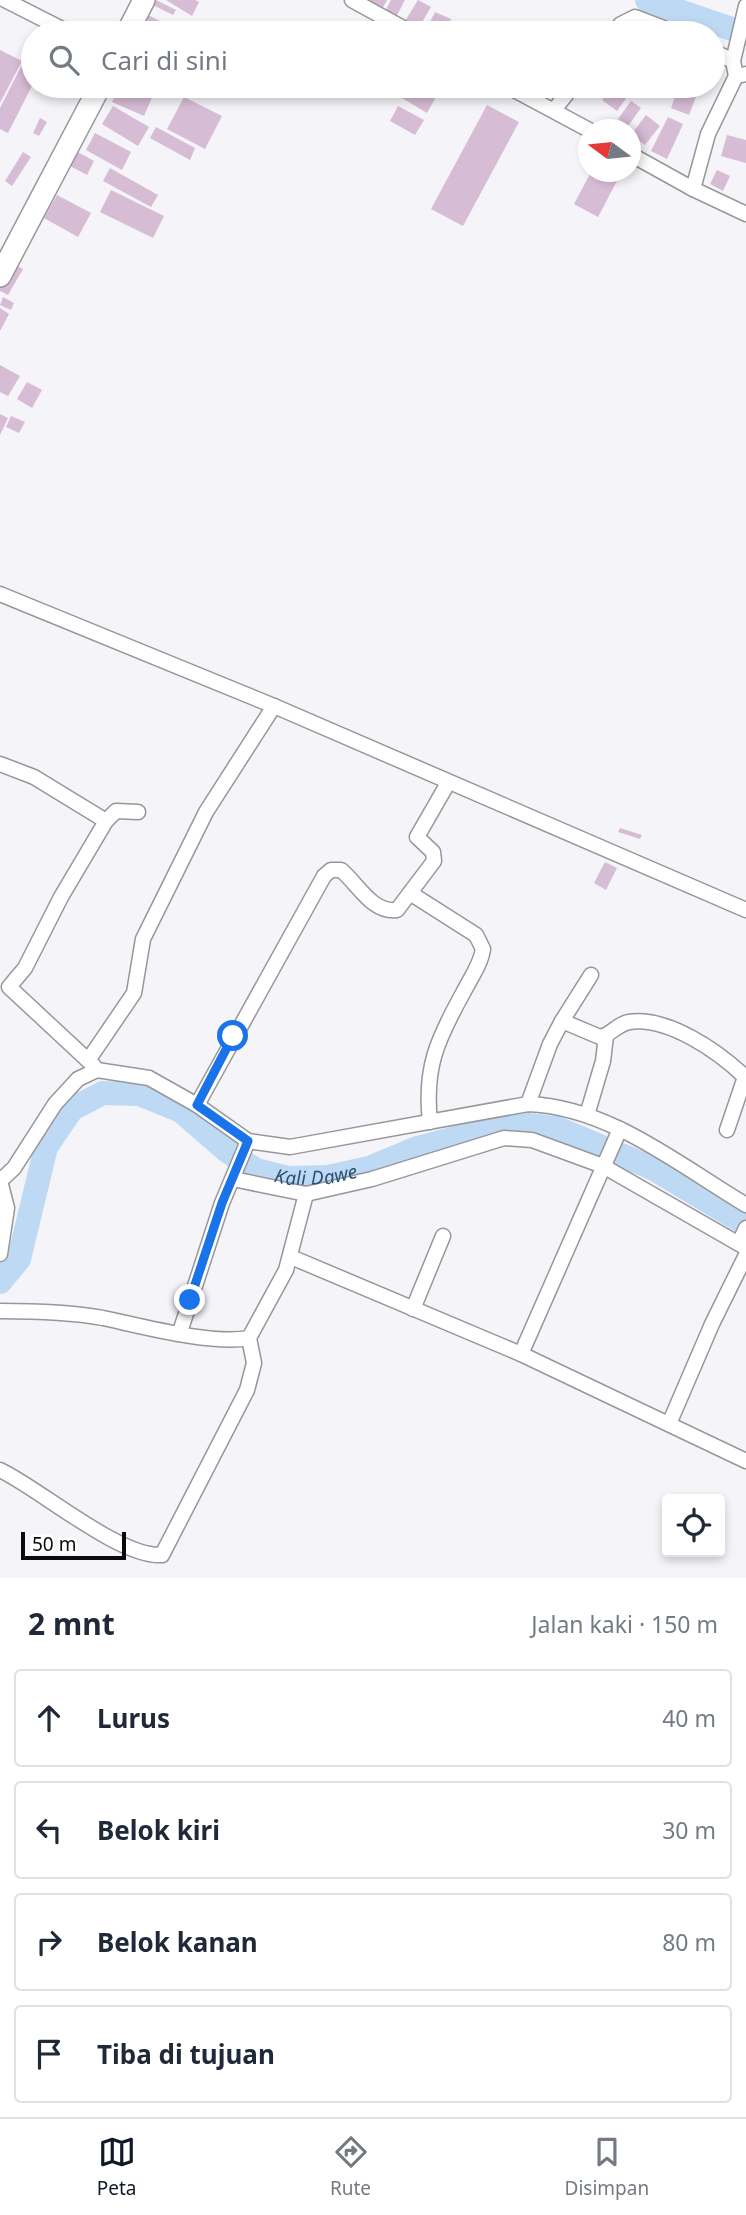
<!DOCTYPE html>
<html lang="id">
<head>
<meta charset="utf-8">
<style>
  body { margin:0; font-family:"Noto Sans",sans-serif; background:#f6f6f7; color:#1f2937 }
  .controls { position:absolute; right:21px; bottom:21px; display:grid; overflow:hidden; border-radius:7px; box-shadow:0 4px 10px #0003 }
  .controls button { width:63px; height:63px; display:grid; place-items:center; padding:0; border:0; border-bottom:2px solid #e0e1e3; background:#fff; color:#1f2937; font:35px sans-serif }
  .compass { position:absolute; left:578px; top:119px; width:63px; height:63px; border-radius:50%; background:#fff; box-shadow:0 4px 10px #0003; rotate:285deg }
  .scale { position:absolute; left:21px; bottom:18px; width:105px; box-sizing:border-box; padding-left:7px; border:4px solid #0b0b0d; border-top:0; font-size:19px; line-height:24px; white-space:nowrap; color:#0b0b0d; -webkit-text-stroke:5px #fff; paint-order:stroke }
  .stop { position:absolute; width:21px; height:21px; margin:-16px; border:5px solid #1a73e8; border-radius:50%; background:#fff }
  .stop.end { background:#1a73e8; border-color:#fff; box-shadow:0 2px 7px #0008 }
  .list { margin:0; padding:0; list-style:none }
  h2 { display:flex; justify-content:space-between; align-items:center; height:91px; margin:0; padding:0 28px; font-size:30px }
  h2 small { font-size:23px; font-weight:400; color:#747a83 }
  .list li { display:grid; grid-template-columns:46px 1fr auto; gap:21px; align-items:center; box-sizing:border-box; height:98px; margin:0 14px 14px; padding:0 14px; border:2px solid #e0e1e3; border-radius:7px }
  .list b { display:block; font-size:26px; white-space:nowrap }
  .list em { font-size:23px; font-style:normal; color:#747a83 }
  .icon { flex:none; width:38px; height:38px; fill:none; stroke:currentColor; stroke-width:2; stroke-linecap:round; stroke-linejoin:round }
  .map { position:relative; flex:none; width:746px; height:1578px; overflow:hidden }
  .search { position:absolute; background:#fff; box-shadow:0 4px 10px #0003; left:21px; right:21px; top:21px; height:77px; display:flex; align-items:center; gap:18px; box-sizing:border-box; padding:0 24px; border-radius:38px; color:#747a83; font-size:26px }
  .sheet { height:539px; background:#fff }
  nav { display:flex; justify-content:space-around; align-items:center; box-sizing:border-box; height:98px; border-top:2px solid #e0e1e3; background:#fff; font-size:19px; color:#747a83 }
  nav a { display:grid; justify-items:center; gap:4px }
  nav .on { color:#111827 }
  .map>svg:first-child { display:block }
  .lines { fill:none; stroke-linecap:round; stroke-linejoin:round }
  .river { stroke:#bed9f3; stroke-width:24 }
  .building { fill:#d7bcd5 }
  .street-casing { stroke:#97979b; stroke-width:17 }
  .secondary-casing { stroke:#97979b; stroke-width:24 }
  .street { stroke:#fff; stroke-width:14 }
  .secondary { stroke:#fff; stroke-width:21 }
  .route { stroke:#1a73e8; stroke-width:9 }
  .labels { text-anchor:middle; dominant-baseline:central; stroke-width:5; stroke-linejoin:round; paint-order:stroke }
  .water-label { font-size:19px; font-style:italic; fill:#295276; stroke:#fff }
</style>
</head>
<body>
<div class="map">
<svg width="746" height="1578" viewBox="0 0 746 1578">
  <rect width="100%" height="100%" fill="#f4f4f9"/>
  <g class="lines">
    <g class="river">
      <path d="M 647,0 L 746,34"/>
      <path id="s1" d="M 0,1282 L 19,1259 L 46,1147 L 72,1109 L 103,1093 L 139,1094 L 181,1111 L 227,1151 L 256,1170 L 288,1178 L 328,1177 L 369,1168 L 417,1148 L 482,1131 L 519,1124 L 557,1128 L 652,1168 L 746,1224"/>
    </g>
  </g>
  <g class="building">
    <path d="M 156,0 L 176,10 L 173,15 L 153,5 Z"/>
    <path d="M 166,0 L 195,0 L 199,2 L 192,16 Z"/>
    <path d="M 368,0 L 387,0 L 381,11 L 366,4 Z"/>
    <path d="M 391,0 L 405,0 L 394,21 L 383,15 Z"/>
    <path d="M 418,0 L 431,7 L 418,29 L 405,21 Z"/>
    <path d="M 142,12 L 170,26 L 166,33 L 145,33 L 134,28 Z"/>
    <path d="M 435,12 L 451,19 L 445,33 L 425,32 Z"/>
    <path d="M 457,22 L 479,33 L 451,33 Z"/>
    <path d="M 33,43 L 33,84 L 8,133 L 0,129 L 0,108 Z"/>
    <path d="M 0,50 L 22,61 L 0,103 Z"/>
    <path d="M 119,86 L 157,86 L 144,116 L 112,102 Z"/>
    <path d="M 409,86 L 417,86 L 436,97 L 427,113 L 402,98 Z"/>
    <path d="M 613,86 L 635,86 L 617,111 L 602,100 Z"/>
    <path d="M 679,86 L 697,94 L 689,115 L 671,108 Z"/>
    <path d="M 184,97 L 222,116 L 205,149 L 167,129 Z"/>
    <path d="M 631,101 L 641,108 L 628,126 L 618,119 Z"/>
    <path d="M 487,105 L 519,122 L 463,226 L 431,209 Z"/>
    <path d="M 113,106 L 149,127 L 138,146 L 102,124 Z"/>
    <path d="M 398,106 L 424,120 L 415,135 L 390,121 Z"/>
    <path d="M 646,115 L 660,126 L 645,145 L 631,135 Z"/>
    <path d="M 668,117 L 683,124 L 667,159 L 651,151 Z"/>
    <path d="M 40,118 L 47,122 L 39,136 L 33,133 Z"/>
    <path d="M 156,127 L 195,148 L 190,160 L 150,138 Z"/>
    <path d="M 95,133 L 131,152 L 122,170 L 86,150 Z"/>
    <path d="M 727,135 L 746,140 L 746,163 L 721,156 Z"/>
    <path d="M 76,151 L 94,161 L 87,175 L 68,165 Z"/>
    <path d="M 23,152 L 31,157 L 12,186 L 5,181 Z"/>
    <path d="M 110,168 L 158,195 L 151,207 L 103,181 Z"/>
    <path d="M 717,170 L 730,176 L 723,191 L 710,184 Z"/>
    <path d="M 591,172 L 621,173 L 598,217 L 574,204 Z"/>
    <path d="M 111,190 L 164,216 L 153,238 L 100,212 Z"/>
    <path d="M 57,195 L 91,213 L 78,237 L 44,218 Z"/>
    <path d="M 10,262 L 23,269 L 8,295 L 0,291 L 0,280 Z"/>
    <path d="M 3,297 L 14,303 L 11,310 L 0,305 Z"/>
    <path d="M 0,308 L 9,314 L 0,331 Z"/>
    <path d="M 0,365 L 20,376 L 8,396 L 0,392 Z"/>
    <path d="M 27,382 L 42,390 L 32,408 L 17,399 Z"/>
    <path d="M 0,414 L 8,418 L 0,435 Z"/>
    <path d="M 11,416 L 25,422 L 19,433 L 6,427 Z"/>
    <path d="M 620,828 L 642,835 L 640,839 L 618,832 Z"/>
    <path d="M 605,862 L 617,868 L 606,890 L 594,883 Z"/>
  </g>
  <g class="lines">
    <g class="street-casing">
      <g id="street">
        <path d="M 5,0 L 70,33"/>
        <path d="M 352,0 L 412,33"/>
        <path d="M 746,6 L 733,61 L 736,76 L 746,74"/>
        <path d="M 613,33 L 621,24 L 635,17 L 677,33"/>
        <path d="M 713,51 L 733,61"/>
        <path d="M 507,86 L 589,130"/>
        <path d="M 554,110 L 573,86"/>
        <path d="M 630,154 L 693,189 L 708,134 L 736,76"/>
        <path d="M 693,189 L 746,214"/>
        <path d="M 0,594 L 274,706 L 746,910"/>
        <path d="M 0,764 L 34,777 L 106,821"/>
        <path d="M 410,893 L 476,935 L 483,949 C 481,964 470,979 463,993 C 437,1040 424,1068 430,1122"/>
        <path d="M 562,1021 L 591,975"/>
        <path d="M 89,1059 L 134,993 L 143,939 L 206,812 L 274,706"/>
        <path d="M 94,1066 L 9,987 L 25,968 L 61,897 L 106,821 L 116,811 L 138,812"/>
        <path d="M 528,1104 L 550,1044 L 562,1021 L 600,1037 C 611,1035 617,1024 629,1022 C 668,1016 719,1052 745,1077 L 727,1130"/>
        <path d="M 197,1105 L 324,876 L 331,870 L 341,870 C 359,885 372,913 397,910 L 434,861 L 433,852 L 417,837 L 448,783"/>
        <path d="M 587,1115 L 603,1061 L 606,1036"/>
        <path d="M 620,1129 L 521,1354 L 746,1461"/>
        <path d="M 233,1179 L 306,1194 L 372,1179 L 504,1138 L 532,1140 L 603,1166 L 746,1248"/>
        <path d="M 0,1181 L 14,1168 L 55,1104 L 78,1079 L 97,1070 L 149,1078 L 197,1105 L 248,1141 L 290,1147 L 528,1104 C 609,1107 679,1165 746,1205"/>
        <path d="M 0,1181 L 7,1208 L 0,1254"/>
        <path d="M 739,1243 L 746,1228"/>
        <path d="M 291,1257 L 521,1354"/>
        <path d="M 413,1309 L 443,1236"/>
        <path d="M 0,1311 C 33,1311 70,1312 103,1318 C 141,1326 212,1345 249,1338 L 286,1270 L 306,1194"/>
        <path d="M 180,1332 L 222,1203 L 248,1141"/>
        <path d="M 669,1424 L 712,1324 L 746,1255"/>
        <path d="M 0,1470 C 40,1489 120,1558 162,1555 L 247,1390 L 254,1363 L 249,1338"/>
      </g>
    </g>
    <g class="secondary-casing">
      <g id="secondary">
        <path d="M 127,33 L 144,0"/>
        <path d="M 0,276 L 100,86"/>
      </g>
    </g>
    <use href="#street" class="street"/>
    <use href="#secondary" class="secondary"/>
  </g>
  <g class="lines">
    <path class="route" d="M 190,1300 L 222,1203 L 248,1141 L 197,1105 L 233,1036"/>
  </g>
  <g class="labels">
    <g class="water-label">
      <text stroke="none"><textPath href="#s1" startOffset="464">Kali Dawe</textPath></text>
    </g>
  </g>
</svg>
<div class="controls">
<button><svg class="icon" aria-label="locate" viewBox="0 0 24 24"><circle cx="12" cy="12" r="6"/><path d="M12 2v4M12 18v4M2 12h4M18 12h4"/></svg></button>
</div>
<svg class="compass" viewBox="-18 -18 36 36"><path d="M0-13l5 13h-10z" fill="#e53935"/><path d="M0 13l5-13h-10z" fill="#747a83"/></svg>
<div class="scale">50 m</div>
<div class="stop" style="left:233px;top:1036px"></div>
<div class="stop end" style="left:190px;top:1300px"></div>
<div class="search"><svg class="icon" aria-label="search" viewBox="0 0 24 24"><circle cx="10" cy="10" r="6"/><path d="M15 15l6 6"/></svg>Cari di sini</div>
</div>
<section class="sheet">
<h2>2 mnt<small>Jalan kaki · 150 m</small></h2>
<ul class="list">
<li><svg class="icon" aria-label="ahead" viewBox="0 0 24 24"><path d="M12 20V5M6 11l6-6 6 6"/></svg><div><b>Lurus</b></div><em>40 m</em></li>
<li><svg class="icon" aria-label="left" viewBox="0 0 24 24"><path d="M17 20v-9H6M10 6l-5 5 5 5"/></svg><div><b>Belok kiri</b></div><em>30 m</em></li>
<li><svg class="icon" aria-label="right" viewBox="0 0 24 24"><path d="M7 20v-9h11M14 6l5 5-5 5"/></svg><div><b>Belok kanan</b></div><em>80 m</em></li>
<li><svg class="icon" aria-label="arrive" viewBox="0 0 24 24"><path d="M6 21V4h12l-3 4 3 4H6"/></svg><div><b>Tiba di tujuan</b></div></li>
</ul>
</section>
<nav>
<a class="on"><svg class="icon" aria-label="map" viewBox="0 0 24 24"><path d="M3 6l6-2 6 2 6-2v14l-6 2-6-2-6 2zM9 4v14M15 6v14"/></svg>Peta</a>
<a><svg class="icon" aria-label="directions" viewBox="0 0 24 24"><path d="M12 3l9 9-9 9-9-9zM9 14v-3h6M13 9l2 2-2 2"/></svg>Rute</a>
<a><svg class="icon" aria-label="saved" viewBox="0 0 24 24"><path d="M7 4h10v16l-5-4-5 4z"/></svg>Disimpan</a>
</nav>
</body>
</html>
